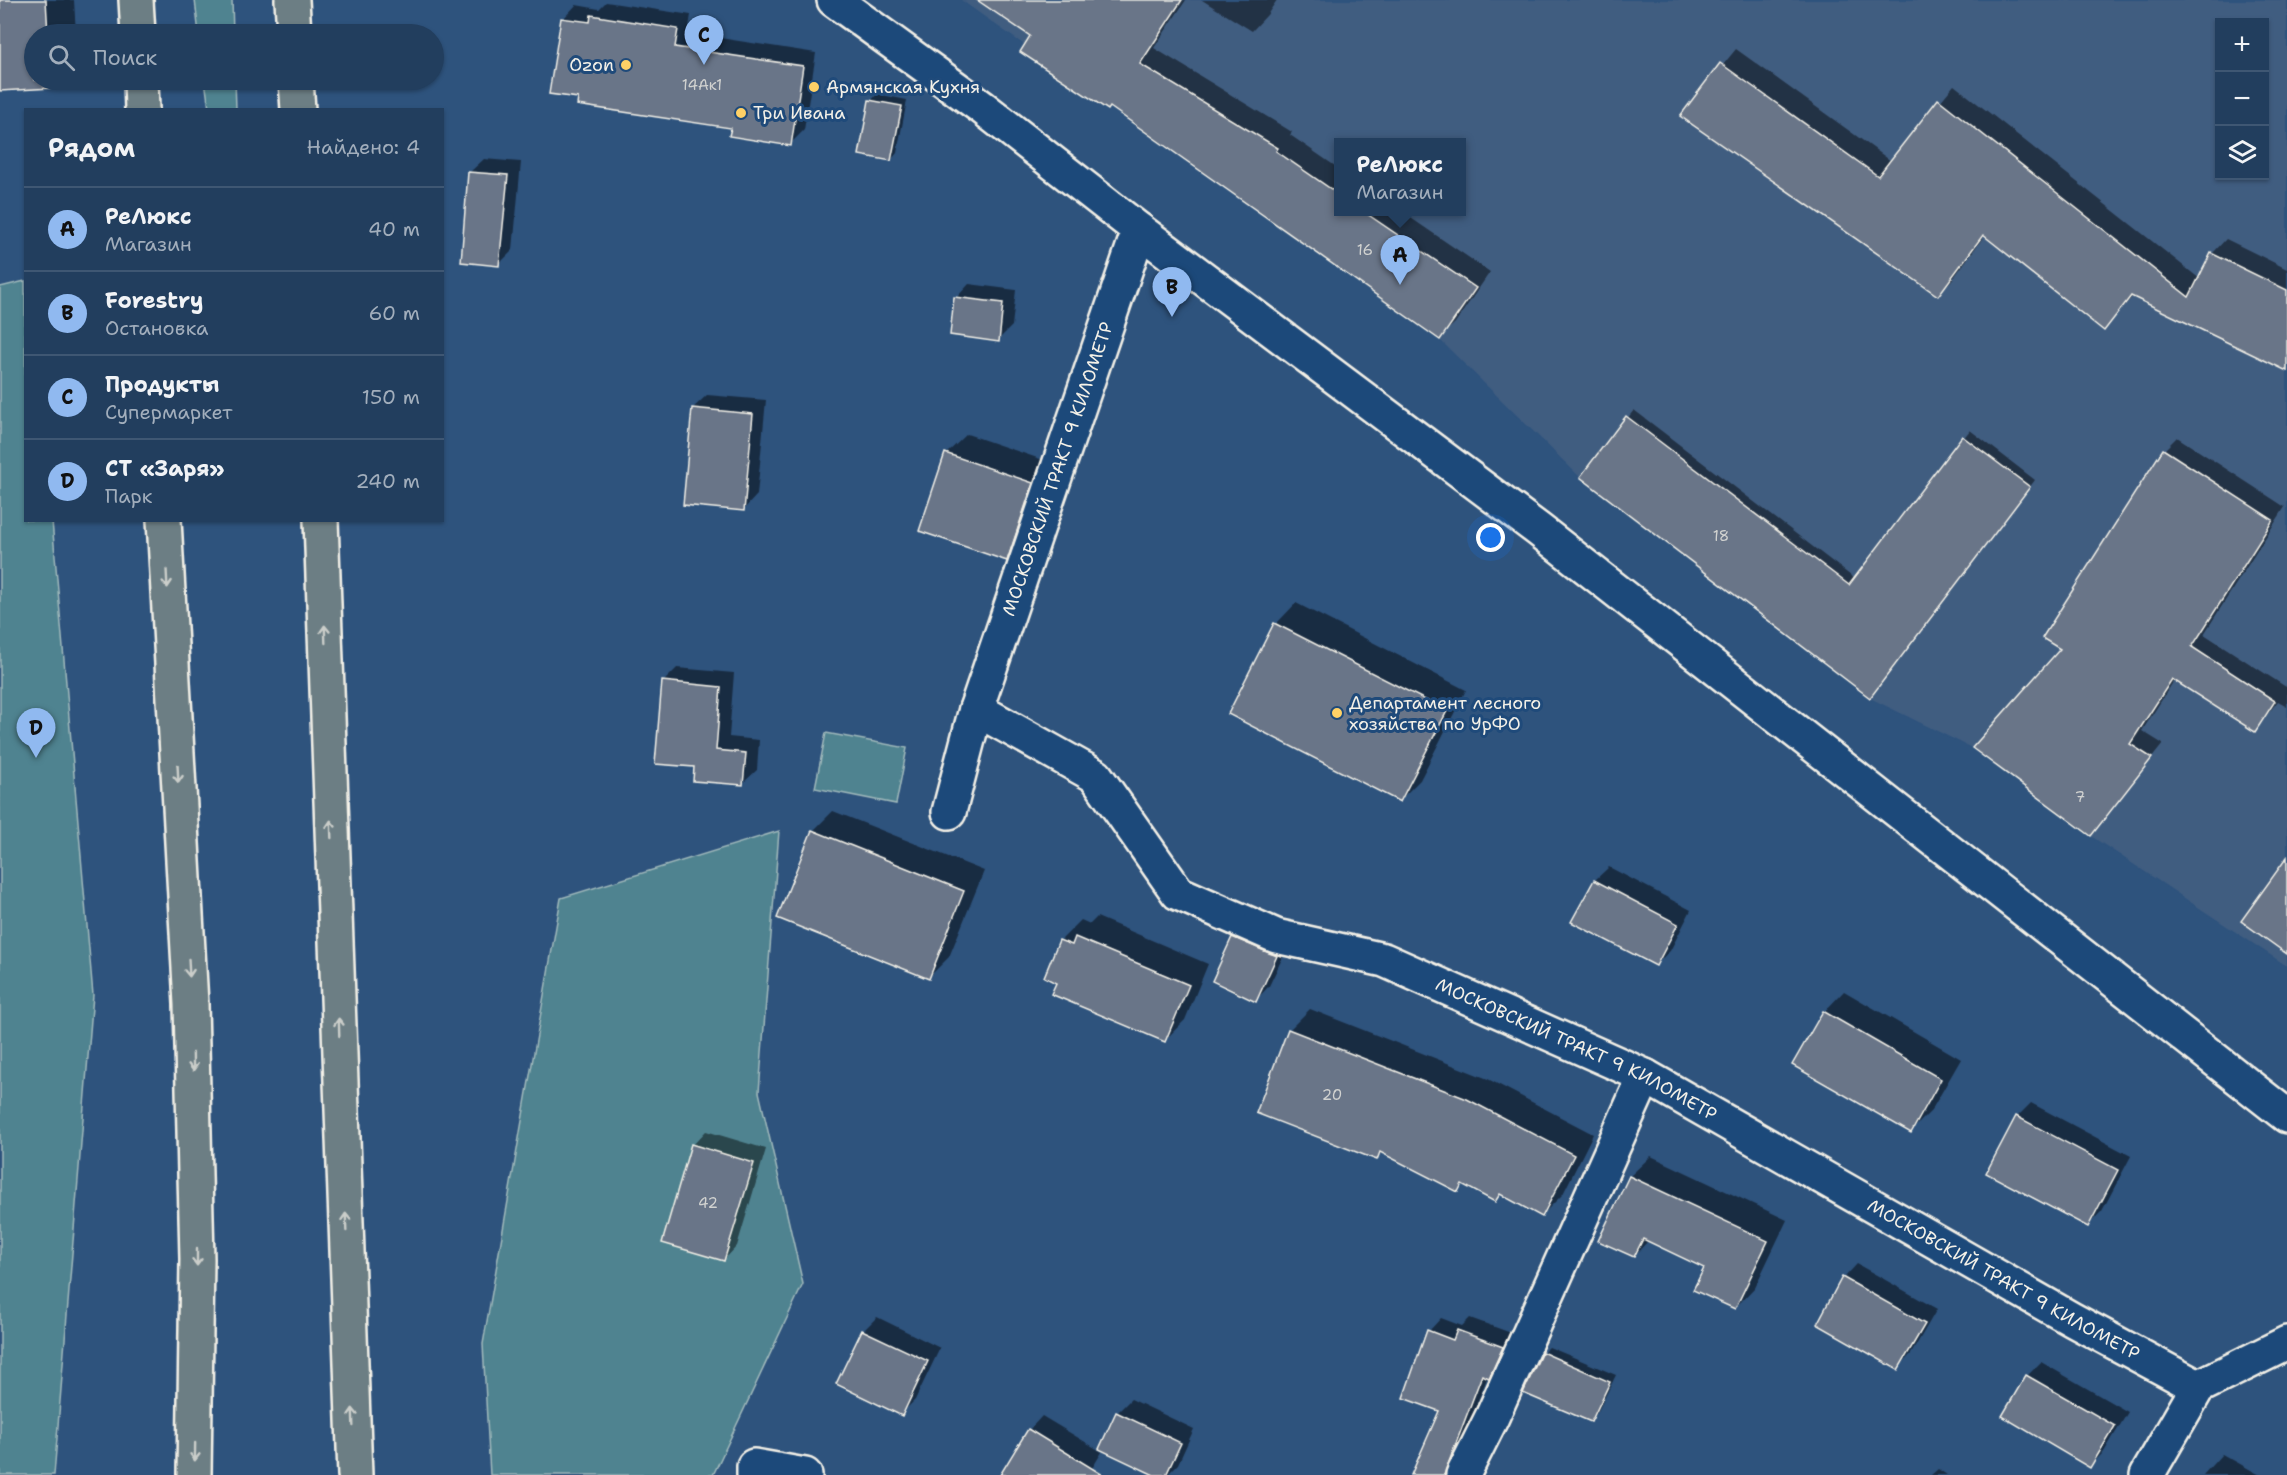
<!DOCTYPE html>
<html lang="ru">
<head>
<meta charset="utf-8">
<style>
  body { margin:0; font-family:"Shantell Sans",sans-serif; background:#2a4564; color:#f1f3f6 }
  .controls { position:absolute; right:18px; top:18px; display:grid; overflow:hidden; border-radius:0px; box-shadow:0 2px 4px #0004 }
  .controls button { width:54px; height:54px; display:grid; place-items:center; padding:0; border:0; border-bottom:2px solid #3f5773; background:#223e5e; color:#f1f3f6; font:30px sans-serif }
  .you { position:absolute; left:1491px; top:538px; width:21px; height:21px; margin:-15px; border:4px solid #fff; border-radius:50%; background:#1a73e8; box-shadow:0 0 0 9px #1a73e833 }
  .badge { display:grid; place-items:center; width:39px; height:39px; border-radius:50%; background:#90b9f0; color:#111; font-size:20px; font-weight:700 }
  .pin { position:absolute; translate:-50% -50px; filter:drop-shadow(0 2px 3px #0008) }
  .pin::after { content:''; position:absolute; top:32px; width:21px; height:18px; background:inherit; clip-path:polygon(0 0,100% 0,50% 100%) }
  .popup { position:absolute; left:1334px; top:138px; width:132px; height:78px; box-sizing:border-box; display:grid; place-content:center; border-radius:0px; background:#223e5e; filter:drop-shadow(0 2px 4px #0005); font-size:20px; white-space:nowrap; color:#a2aebc }
  .popup b { font-size:22px; color:#f1f3f6 }
  .popup::after { content:''; position:absolute; left:50%; top:100%; margin-left:-12px; border:12px solid transparent; border-top-color:#223e5e }
  .list { margin:0; padding:0; list-style:none }
  h2 { display:flex; justify-content:space-between; align-items:center; height:78px; margin:0; padding:0 24px; font-size:26px }
  h2 small { font-size:20px; font-weight:400; color:#a2aebc }
  .list li { display:grid; grid-template-columns:39px 1fr auto; gap:18px; align-items:center; box-sizing:border-box; height:84px; padding:0 24px; border-top:2px solid #3f5773 }
  .list b { display:block; font-size:22px; white-space:nowrap }
  .list p { margin:0; font-size:20px; white-space:nowrap; color:#a2aebc }
  .list em { font-size:20px; font-style:normal; color:#a2aebc }
  .icon { flex:none; width:33px; height:33px; fill:none; stroke:currentColor; stroke-width:2; stroke-linecap:round; stroke-linejoin:round }
  .map { position:relative; flex:none; width:2287px; height:1475px; overflow:hidden }
  .search { position:absolute; background:#223e5e; box-shadow:0 2px 4px #0004; left:24px; top:24px; width:420px; height:66px; display:flex; align-items:center; gap:15px; box-sizing:border-box; padding:0 21px; border-radius:33px; color:#a2aebc; font-size:22px }
  .panel { position:absolute; background:#223e5e; box-shadow:0 2px 4px #0004; left:24px; top:108px; width:420px; height:414px; border-radius:0px }
  .map>svg:first-child { display:block }
  .built { fill:#405d80; fill-rule:evenodd }
  .green { fill:#4f8390; stroke:#a2babc; stroke-width:1.5 }
  .shadow { fill:#0007 }
  .building { fill:#697588; stroke:#f4f1e8; stroke-width:1.5 }
  .lines { fill:none; stroke-linecap:round; stroke-linejoin:round }
  .minor-casing { stroke:#f4f1e8; stroke-width:38 }
  .tertiary-casing { stroke:#f4f1e8; stroke-width:38 }
  .primary-casing { stroke:#f4f1e8; stroke-width:38 }
  .minor { stroke:#1f4a7a; stroke-width:33 }
  .tertiary { stroke:#1f4a7a; stroke-width:33 }
  .primary { stroke:#6c7e84; stroke-width:33 }
  .oneway { stroke:#cbceca }
  .poi-dot { fill:#ffd166; stroke:#1f4a7a; stroke-width:2 }
  .labels { text-anchor:middle; dominant-baseline:central; stroke-width:6; stroke-linejoin:round; paint-order:stroke }
  .number-label { font-size:15px; fill:#d1d2d0 }
  .poi-label { font-size:18px; fill:#f4f1e8; stroke:#1f4a7a; text-anchor:start }
  .street-label { font-size:18px; fill:#f4f1e8; stroke:#1f4a7a }
</style>
</head>
<body>
<div class="map">
<svg width="2287" height="1475" viewBox="0 0 2287 1475">
  <rect width="100%" height="100%" fill="#2e537d"/>
  <filter id="ink" filterUnits="userSpaceOnUse"><feTurbulence type="fractalNoise" baseFrequency=".0167" numOctaves="2"/><feDisplacementMap in="SourceGraphic" scale="12" xChannelSelector="R" yChannelSelector="G"/><feConvolveMatrix kernelMatrix="1 2 1 2 8 2 1 2 1" color-interpolation-filters="sRGB"/></filter>
  <g filter="url(#ink)">
    <path class="built" d="M 961,0 L 2287,0 L 2287,966 L 2091,836 L 1972,748 L 1870,698 L 1580,477 L 1440,340 ZM 2220,22 L 2264,22 L 2264,176 L 2220,176 ZM 1338,142 L 1462,142 L 1462,212 L 1338,212 Z"/>
    <g class="green">
      <path d="M 195,0 L 232,0 L 233,34 L 199,34 Z"/>
      <path d="M 205,80 L 235,80 L 236,109 L 209,109 Z"/>
      <path d="M 25,281 L 26,520 L 52,521 L 93,995 L 54,1475 L 0,1475 L 0,287 Z"/>
      <path d="M 826,733 L 907,748 L 896,804 L 815,788 Z"/>
      <path d="M 779,831 L 759,1092 L 803,1284 L 713,1475 L 490,1475 L 483,1344 L 561,898 Z"/>
    </g>
    <g class="shadow">
      <path d="M 0,0 L 74,0 L 76,34 L 34,34 L 34,80 L 59,80 L 51,87 L 0,90 Z"/>
      <path d="M 980,0 L 1186,0 L 1154,48 L 1292,132 L 1290,135 L 1338,168 L 1338,212 L 1402,212 L 1490,272 L 1455,323 L 1439,338 L 1032,35 Z"/>
      <path d="M 1202,0 L 1277,0 L 1267,15 L 1252,31 Z"/>
      <path d="M 606,2 L 691,15 L 688,33 L 816,53 L 804,130 L 790,144 L 732,127 L 580,97 L 563,19 L 576,5 L 599,9 Z"/>
      <path d="M 1736,49 L 1891,161 L 1954,85 L 2200,279 L 2212,254 L 2226,239 L 2287,269 L 2287,370 L 2133,296 L 2104,329 L 1985,235 L 1952,280 L 1938,294 L 1682,115 Z"/>
      <path d="M 877,94 L 907,100 L 897,153 L 891,160 L 871,101 Z"/>
      <path d="M 484,159 L 521,162 L 513,250 L 499,264 L 470,172 Z"/>
      <path d="M 969,284 L 1016,290 L 1012,326 L 998,340 L 956,298 Z"/>
      <path d="M 707,395 L 766,400 L 757,495 L 744,509 L 693,408 Z"/>
      <path d="M 1634,410 L 1855,579 L 1970,430 L 2035,480 L 1876,689 L 1582,476 Z"/>
      <path d="M 967,434 L 1052,463 L 1027,538 L 1006,559 L 946,454 Z"/>
      <path d="M 2177,437 L 2285,507 L 2204,634 L 2286,687 L 2287,685 L 2287,706 L 2278,701 L 2255,730 L 2175,679 L 2142,731 L 2163,744 L 2091,834 L 2062,648 L 2164,450 Z"/>
      <path d="M 1296,603 L 1466,690 L 1420,780 L 1400,800 L 1230,713 L 1276,624 Z"/>
      <path d="M 677,668 L 734,673 L 729,737 L 759,740 L 757,770 L 743,783 L 696,766 L 663,682 Z"/>
      <path d="M 833,811 L 984,871 L 949,957 L 929,977 L 813,831 Z"/>
      <path d="M 1609,867 L 1691,910 L 1670,951 L 1656,964 L 1573,922 L 1595,880 Z"/>
      <path d="M 1097,917 L 1208,964 L 1185,1020 L 1165,1040 L 1045,977 L 1061,940 L 1081,920 L 1090,924 Z"/>
      <path d="M 1247,924 L 1290,942 L 1269,986 L 1256,1000 L 1233,938 Z"/>
      <path d="M 1844,991 L 1961,1059 L 1931,1111 L 1911,1131 L 1824,1012 Z"/>
      <path d="M 1310,1009 L 1488,1079 L 1593,1134 L 1563,1194 L 1542,1215 L 1502,1193 L 1495,1200 L 1464,1184 L 1457,1190 L 1383,1152 L 1376,1158 L 1289,1030 Z"/>
      <path d="M 2031,1103 L 2131,1156 L 2102,1211 L 2088,1225 L 2017,1117 Z"/>
      <path d="M 706,1131 L 766,1149 L 737,1246 L 724,1260 L 693,1145 Z"/>
      <path d="M 1651,1156 L 1787,1220 L 1755,1287 L 1735,1308 L 1706,1267 L 1649,1240 L 1634,1256 L 1600,1240 L 1630,1176 Z"/>
      <path d="M 1857,1264 L 1937,1309 L 1911,1354 L 1898,1368 L 1844,1278 Z"/>
      <path d="M 877,1317 L 940,1348 L 915,1400 L 901,1414 L 863,1331 Z"/>
      <path d="M 1441,1318 L 1462,1326 L 1470,1318 L 1514,1334 L 1501,1364 L 1488,1376 L 1448,1475 L 1432,1475 L 1441,1410 L 1429,1331 Z"/>
      <path d="M 1549,1347 L 1616,1375 L 1597,1413 L 1591,1420 L 1543,1353 Z"/>
      <path d="M 2041,1362 L 2128,1412 L 2104,1452 L 2090,1466 L 2027,1376 Z"/>
      <path d="M 1131,1399 L 1194,1429 L 1178,1464 L 1167,1475 L 1158,1475 L 1117,1413 Z"/>
      <path d="M 1042,1416 L 1102,1452 L 1088,1475 L 1002,1475 L 1029,1430 Z"/>
      <path d="M 2222,1454 L 2260,1475 L 2203,1475 Z"/>
      <path d="M 1938,1469 L 1947,1475 L 1931,1475 Z"/>
    </g>
    <g class="building">
      <path d="M 0,0 L 46,0 L 48,34 L 34,34 L 34,80 L 52,80 L 52,88 L 0,91 Z"/>
      <path d="M 977,0 L 1182,0 L 1140,64 L 1278,148 L 1276,151 L 1338,194 L 1338,212 L 1364,212 L 1476,288 L 1440,340 L 1110,107 L 1108,110 L 1020,52 L 1030,36 Z"/>
      <path d="M 591,15 L 678,29 L 675,47 L 803,66 L 791,146 L 729,136 L 731,128 L 577,105 L 578,98 L 549,94 L 561,18 L 590,22 Z"/>
      <path d="M 1720,63 L 1878,176 L 1938,99 L 2189,297 L 2211,253 L 2287,290 L 2287,371 L 2131,296 L 2104,331 L 1983,235 L 1938,296 L 1680,116 Z"/>
      <path d="M 869,100 L 902,106 L 891,161 L 859,155 Z"/>
      <path d="M 468,172 L 508,175 L 499,266 L 461,262 Z"/>
      <path d="M 954,297 L 1003,303 L 999,342 L 950,335 Z"/>
      <path d="M 692,408 L 753,414 L 744,511 L 683,505 Z"/>
      <path d="M 1626,416 L 1849,585 L 1962,436 L 2030,487 L 1870,698 L 1580,477 Z"/>
      <path d="M 2163,449 L 2273,520 L 2192,647 L 2275,701 L 2255,732 L 2172,679 L 2130,744 L 2152,758 L 2091,836 L 1972,748 L 2060,649 L 2042,638 Z"/>
      <path d="M 945,453 L 1033,483 L 1007,561 L 919,531 Z"/>
      <path d="M 1274,623 L 1447,711 L 1400,802 L 1228,714 Z"/>
      <path d="M 662,681 L 721,687 L 716,750 L 746,753 L 743,785 L 693,781 L 694,767 L 655,764 Z"/>
      <path d="M 812,830 L 964,891 L 929,979 L 777,918 Z"/>
      <path d="M 2287,857 L 2287,954 L 2241,921 Z"/>
      <path d="M 1594,880 L 1678,924 L 1656,966 L 1571,922 Z"/>
      <path d="M 1075,937 L 1189,985 L 1165,1042 L 1051,994 L 1056,983 L 1044,977 L 1059,940 L 1072,945 Z"/>
      <path d="M 1232,937 L 1277,956 L 1256,1002 L 1212,981 Z"/>
      <path d="M 1823,1011 L 1941,1079 L 1911,1133 L 1792,1065 Z"/>
      <path d="M 1288,1029 L 1467,1099 L 1574,1155 L 1542,1217 L 1500,1194 L 1495,1202 L 1462,1184 L 1458,1192 L 1380,1152 L 1377,1160 L 1256,1113 Z"/>
      <path d="M 2016,1116 L 2118,1170 L 2088,1227 L 1986,1173 Z"/>
      <path d="M 691,1144 L 754,1163 L 724,1261 L 662,1243 Z"/>
      <path d="M 1629,1176 L 1768,1241 L 1735,1309 L 1693,1290 L 1704,1268 L 1643,1239 L 1634,1257 L 1598,1241 Z"/>
      <path d="M 1842,1277 L 1925,1324 L 1898,1370 L 1817,1324 Z"/>
      <path d="M 862,1330 L 928,1361 L 902,1416 L 836,1384 Z"/>
      <path d="M 1427,1330 L 1453,1340 L 1457,1330 L 1503,1347 L 1489,1378 L 1482,1375 L 1444,1475 L 1411,1475 L 1439,1411 L 1403,1398 Z"/>
      <path d="M 1542,1352 L 1610,1382 L 1591,1422 L 1523,1393 Z"/>
      <path d="M 2026,1375 L 2115,1426 L 2090,1468 L 2002,1416 Z"/>
      <path d="M 1116,1412 L 1181,1443 L 1166,1475 L 1154,1475 L 1099,1449 Z"/>
      <path d="M 1028,1429 L 1103,1475 L 1000,1475 Z"/>
    </g>
    <g class="lines">
      <g class="minor-casing">
        <g id="minor">
          <path id="s1" d="M 976,709 L 1096,776 L 1178,893 L 1276,936 L 1384,960 L 1645,1076 L 2073,1320 L 2198,1387"/>
          <path id="s2" d="M 949,812 L 976,709 L 1139,230"/>
          <path d="M 754,1475 L 754,1466 L 805,1475"/>
          <path d="M 1463,1475 L 1492,1417 L 1645,1076"/>
          <path d="M 2147,1475 L 2198,1387 L 2287,1343"/>
        </g>
      </g>
      <g class="tertiary-casing">
        <path id="tertiary" d="M 834,0 L 983,108 L 1139,230 L 1539,530 L 2287,1116"/>
      </g>
      <g class="primary-casing">
        <g id="primary">
          <path d="M 136,0 L 138,34"/>
          <path d="M 292,0 L 294,34"/>
          <path d="M 141,80 L 142,110"/>
          <path d="M 296,80 L 298,110"/>
          <path d="M 164,520 L 191,1004 L 197,1259 L 194,1475"/>
          <path d="M 321,520 L 355,1475"/>
        </g>
      </g>
      <use href="#minor" class="minor"/>
      <use href="#tertiary" class="tertiary"/>
      <use href="#primary" class="primary"/>
    </g>
    <defs><path id="oneway-shaft" d="M-6 0H5M1.5-3L5.5 0L1.5 3" fill="none" stroke-width="1.6" stroke-linecap="round" stroke-linejoin="round" transform="scale(1.5)"/></defs>
    <g class="oneway">
      <use href="#oneway-shaft" transform="translate(167 579) rotate(87)"/>
      <use href="#oneway-shaft" transform="translate(325 634) rotate(-92)"/>
      <use href="#oneway-shaft" transform="translate(178 774) rotate(87)"/>
      <use href="#oneway-shaft" transform="translate(331 829) rotate(-92)"/>
      <use href="#oneway-shaft" transform="translate(189 968) rotate(87)"/>
      <use href="#oneway-shaft" transform="translate(339 1027) rotate(-92)"/>
      <use href="#oneway-shaft" transform="translate(193 1062) rotate(89)"/>
      <use href="#oneway-shaft" transform="translate(346 1222) rotate(-92)"/>
      <use href="#oneway-shaft" transform="translate(197 1257) rotate(90)"/>
      <use href="#oneway-shaft" transform="translate(353 1417) rotate(-92)"/>
      <use href="#oneway-shaft" transform="translate(195 1452) rotate(91)"/>
    </g>
  </g>
  <g class="poi-dot">
    <circle cx="626" cy="65" r="6"/>
    <circle cx="814" cy="87" r="6"/>
    <circle cx="741" cy="113" r="6"/>
    <circle cx="1337" cy="713" r="6"/>
  </g>
  <g class="labels">
    <g class="number-label">
      <text x="702" y="85">14Ак1</text>
      <text x="1365" y="250">16</text>
      <text x="1721" y="536">18</text>
      <text x="2080" y="797">7</text>
      <text x="1332" y="1095">20</text>
      <text x="708" y="1203">42</text>
    </g>
    <g class="poi-label">
      <text x="614" y="65" text-anchor="end">Ozon</text>
      <text x="826" y="87">Армянская Кухня</text>
      <text x="753" y="113">Три Ивана</text>
      <text x="1349" y="703">Департамент лесного<tspan x="1349" dy="21">хозяйства по УрФО</tspan></text>
    </g>
    <g class="street-label">
      <text stroke="none"><textPath href="#s2" startOffset="360">МОСКОВСКИЙ ТРАКТ 9 КИЛОМЕТР</textPath></text>
      <text stroke="none"><textPath href="#s1" startOffset="710">МОСКОВСКИЙ ТРАКТ 9 КИЛОМЕТР</textPath></text>
      <text stroke="none"><textPath href="#s1" startOffset="1196">МОСКОВСКИЙ ТРАКТ 9 КИЛОМЕТР</textPath></text>
    </g>
  </g>
</svg>
<div class="controls">
<button>+</button>
<button>−</button>
<button><svg class="icon" aria-label="layers" viewBox="0 0 24 24"><path d="M12 4l9 5-9 5-9-5zM3 14l9 5 9-5"/></svg></button>
</div>
<div class="you"></div>
<div class="pin badge" style="left:1400px;top:285px">A</div>
<div class="popup"><b>РеЛюкс</b>Магазин</div>
<div class="pin badge" style="left:1172px;top:317px">B</div>
<div class="pin badge" style="left:704px;top:65px">C</div>
<div class="pin badge" style="left:36px;top:758px">D</div>
<div class="search"><svg class="icon" aria-label="search" viewBox="0 0 24 24"><circle cx="10" cy="10" r="6"/><path d="M15 15l6 6"/></svg>Поиск</div>
<section class="panel">
<h2>Рядом<small>Найдено: 4</small></h2>
<ul class="list">
<li><span class="badge">A</span><div><b>РеЛюкс</b><p>Магазин</p></div><em>40 m</em></li>
<li><span class="badge">B</span><div><b>Forestry</b><p>Остановка</p></div><em>60 m</em></li>
<li><span class="badge">C</span><div><b>Продукты</b><p>Супермаркет</p></div><em>150 m</em></li>
<li><span class="badge">D</span><div><b>СТ «Заря»</b><p>Парк</p></div><em>240 m</em></li>
</ul>
</section>
</div>
</body>
</html>
